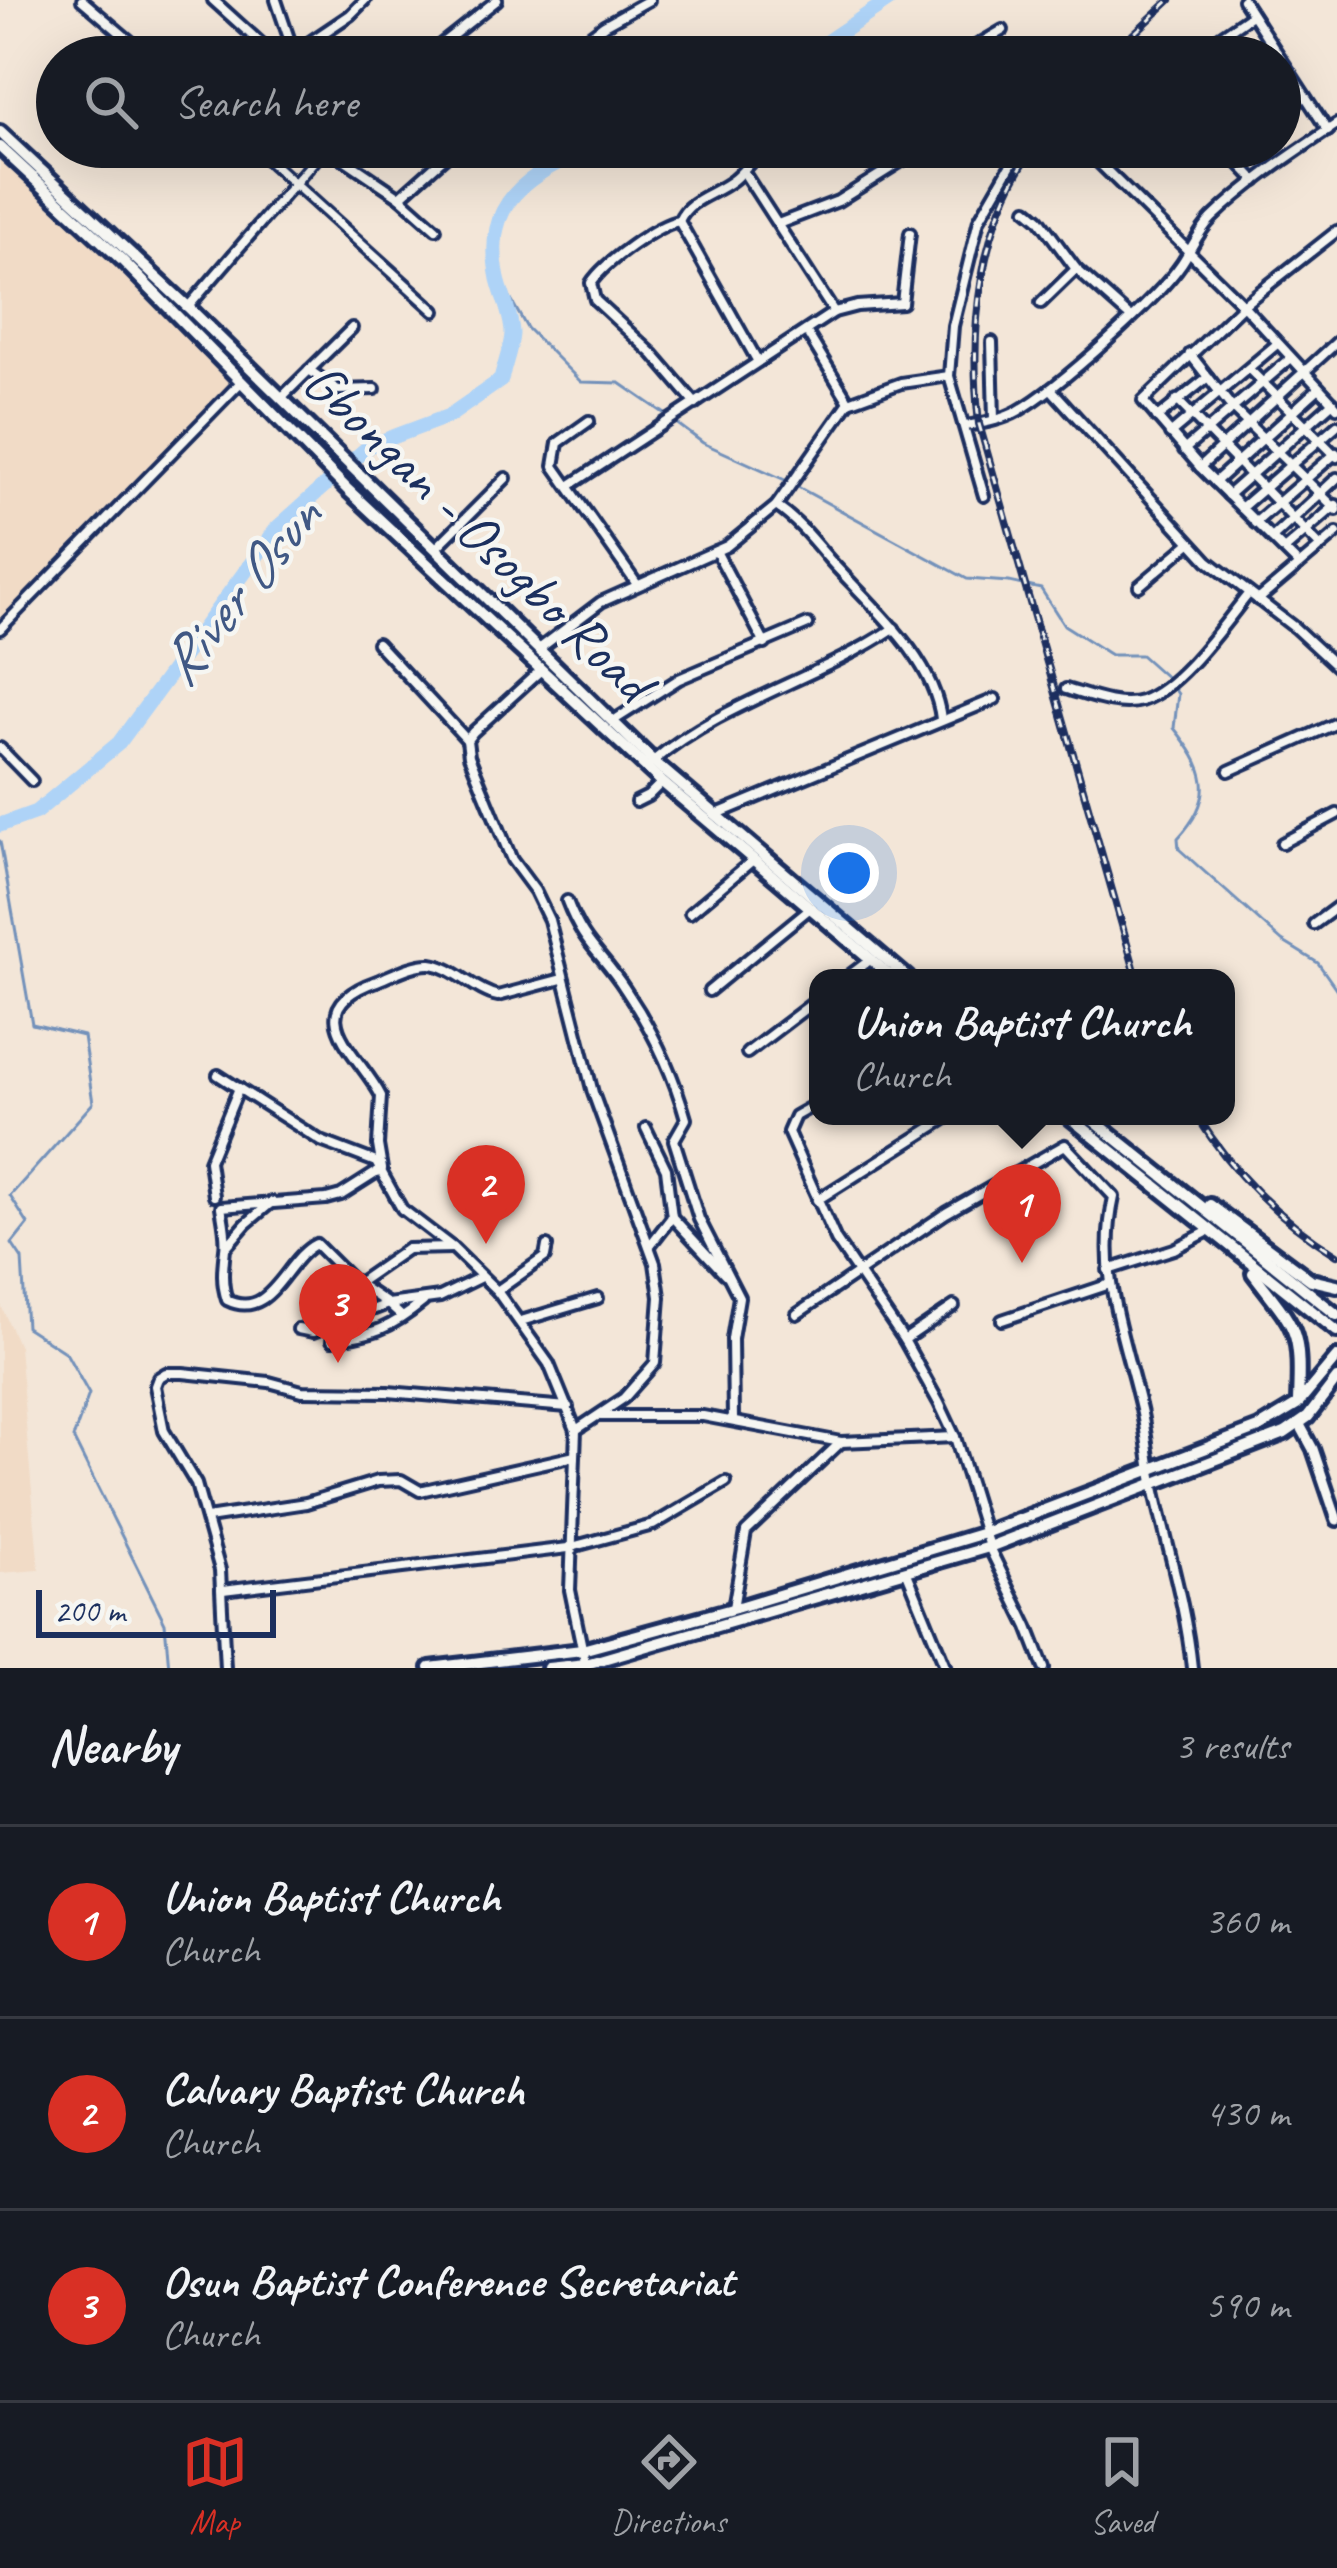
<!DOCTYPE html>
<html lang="en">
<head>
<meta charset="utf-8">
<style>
  body { margin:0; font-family:Caveat,sans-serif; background:#242831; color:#f1f3f6 }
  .scale { position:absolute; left:36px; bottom:30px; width:240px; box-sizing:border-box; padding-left:12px; border:6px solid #1b2f5e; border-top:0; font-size:33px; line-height:42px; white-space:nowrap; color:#1b2f5e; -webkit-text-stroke:9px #f6f6f2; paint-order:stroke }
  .you { position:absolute; left:849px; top:873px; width:42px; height:42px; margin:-30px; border:9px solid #fff; border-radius:50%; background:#1a73e8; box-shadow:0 0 0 18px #1a73e833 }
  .badge { display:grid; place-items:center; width:78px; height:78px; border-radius:50%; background:#d93025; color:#fff; font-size:39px; font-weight:700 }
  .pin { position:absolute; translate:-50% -99px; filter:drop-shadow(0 3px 6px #0008) }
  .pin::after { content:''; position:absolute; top:63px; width:42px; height:36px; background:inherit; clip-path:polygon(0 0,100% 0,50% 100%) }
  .popup { position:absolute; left:809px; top:969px; width:426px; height:156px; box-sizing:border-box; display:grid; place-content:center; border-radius:24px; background:#171b24; filter:drop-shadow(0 3px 9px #0005); font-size:39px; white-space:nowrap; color:#9ea1a6 }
  .popup b { font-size:45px; color:#f1f3f6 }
  .popup::after { content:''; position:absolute; left:50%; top:100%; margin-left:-24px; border:24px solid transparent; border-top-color:#171b24 }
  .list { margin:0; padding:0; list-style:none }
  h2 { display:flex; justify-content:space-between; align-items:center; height:156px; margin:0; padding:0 48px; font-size:51px }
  h2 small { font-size:39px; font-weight:400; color:#9ea1a6 }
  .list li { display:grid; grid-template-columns:78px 1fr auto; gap:36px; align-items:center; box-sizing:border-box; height:192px; padding:0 48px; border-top:3px solid #363941 }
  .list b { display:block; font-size:45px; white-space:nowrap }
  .list p { margin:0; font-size:39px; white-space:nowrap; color:#9ea1a6 }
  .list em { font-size:39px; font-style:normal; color:#9ea1a6 }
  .icon { flex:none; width:66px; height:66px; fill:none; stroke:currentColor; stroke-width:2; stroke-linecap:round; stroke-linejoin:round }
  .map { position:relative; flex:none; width:1337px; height:1668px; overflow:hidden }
  .search { position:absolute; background:#171b24; box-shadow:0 12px 48px #0002; left:36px; right:36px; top:36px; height:132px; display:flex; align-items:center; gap:30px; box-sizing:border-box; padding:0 42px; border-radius:66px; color:#9ea1a6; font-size:45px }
  .sheet { height:732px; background:#171b24 }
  nav { display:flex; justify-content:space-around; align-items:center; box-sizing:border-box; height:168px; border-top:3px solid #363941; background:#171b24; font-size:33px; color:#9ea1a6 }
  nav a { display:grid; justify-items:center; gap:6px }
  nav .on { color:#d93025 }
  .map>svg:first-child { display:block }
  .built { fill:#f1dbc6 }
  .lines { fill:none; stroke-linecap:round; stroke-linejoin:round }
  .stream { stroke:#7391ba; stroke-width:3 }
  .river { stroke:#aed3f7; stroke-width:15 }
  .minor-casing { stroke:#1b2f5e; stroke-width:16 }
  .tertiary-casing { stroke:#1b2f5e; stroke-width:18 }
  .primary-casing { stroke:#1b2f5e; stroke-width:20 }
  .minor { stroke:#f6f6f2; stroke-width:8 }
  .tertiary { stroke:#f6f6f2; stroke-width:9 }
  .primary { stroke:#f6f6f2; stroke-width:10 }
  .rail-casing { stroke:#1b2f5e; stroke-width:8 }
  .rail { stroke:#f6f6f2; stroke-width:3; stroke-dasharray:9; stroke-linecap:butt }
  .labels { text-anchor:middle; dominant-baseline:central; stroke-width:9; stroke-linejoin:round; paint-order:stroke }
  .street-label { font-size:57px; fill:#1b2f5e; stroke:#f6f6f2 }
  .water-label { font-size:60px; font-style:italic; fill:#405884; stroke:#f6f6f2 }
</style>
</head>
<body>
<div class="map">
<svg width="1337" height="1668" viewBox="0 0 1337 1668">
  <rect width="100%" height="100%" fill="#f3e6d8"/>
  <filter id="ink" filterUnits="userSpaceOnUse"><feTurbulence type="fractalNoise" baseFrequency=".00833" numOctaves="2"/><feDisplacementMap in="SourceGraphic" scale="24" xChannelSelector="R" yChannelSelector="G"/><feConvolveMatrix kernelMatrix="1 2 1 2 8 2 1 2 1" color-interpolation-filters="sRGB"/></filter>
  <g filter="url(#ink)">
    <g class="built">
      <path d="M 0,150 L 238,381 L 0,630 Z"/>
      <path d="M 0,1303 L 19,1347 L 39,1570 L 0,1573 Z"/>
    </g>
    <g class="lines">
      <g class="stream">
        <path d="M 498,277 L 527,328 L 581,382 L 620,383 L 668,416"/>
        <path d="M 675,422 L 703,443 L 785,480 L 967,579 L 1009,582 L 1041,589 L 1064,625 L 1111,655 L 1141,655 L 1168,679"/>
        <path d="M 1173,687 L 1178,694 L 1174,728 C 1206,768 1218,795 1178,838 L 1179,849 L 1282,941 L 1318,963 L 1337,990"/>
        <path d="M 0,841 L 32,1024 L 83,1036 L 93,1103 L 10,1196 L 28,1224 L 12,1244 L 22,1259 L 26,1327 L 66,1353 L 89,1394 L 73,1438 L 165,1623 L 169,1668"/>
      </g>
      <g class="river">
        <path d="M 794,57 L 825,43 L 889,0"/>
        <path d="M 0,825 L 36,812 L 119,743 L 278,527 L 369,446 L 449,416 L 501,380 C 504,366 511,349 512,334 C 512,316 502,296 498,279 C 482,200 527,177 589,147"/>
      </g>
      <g class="minor-casing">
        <g id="minor">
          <path d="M 82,0 L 149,57"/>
          <path d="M 213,0 L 276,57"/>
          <path d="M 276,0 L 295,56"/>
          <path d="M 1243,0 L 1328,131"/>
          <path d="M 295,52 L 350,15 L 365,0"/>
          <path d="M 425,57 L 497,0"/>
          <path d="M 562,57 L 604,25 L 649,0"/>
          <path d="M 957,57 L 1003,30"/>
          <path d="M 1098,57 L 1101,53"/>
          <path d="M 1190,57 L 1250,16"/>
          <path d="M 254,147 L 435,311"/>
          <path d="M 326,147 L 400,197 L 436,229"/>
          <path d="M 1083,147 L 1243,305 L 1337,407"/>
          <path d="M 1224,147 L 1256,181"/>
          <path d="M 743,171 L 834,312"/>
          <path d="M 400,197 L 456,147"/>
          <path d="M 1027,209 L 1039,219 L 1076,269 L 1130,317"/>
          <path d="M 679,221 L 757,360"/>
          <path d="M 778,224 L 838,201 L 924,147"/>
          <path d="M 1041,303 L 1076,269"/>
          <path d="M 188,307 L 326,147"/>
          <path d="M 806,331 L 849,402"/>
          <path d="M 992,342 L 994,420"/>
          <path d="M 1249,369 L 1337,457"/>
          <path d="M 309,370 L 338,390 L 375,389"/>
          <path d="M 1208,377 L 1233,409 L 1337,510"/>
          <path d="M 1051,389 L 1208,561 L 1295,628 L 1337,667"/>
          <path d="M 281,398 L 352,328"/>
          <path d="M 1177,400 L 1320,546"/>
          <path d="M 696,404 L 653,354 L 595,300 L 591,283 C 604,263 656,225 679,221 C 689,198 714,195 733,180 C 746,170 753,155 769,147"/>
          <path d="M 1157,418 L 1208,377 L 1190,354"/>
          <path d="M 589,421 L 558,443 L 554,466 L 636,583"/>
          <path d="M 966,426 C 983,423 1002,420 1018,411 C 1057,389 1157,300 1182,263 C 1192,248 1198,232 1212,218 C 1249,182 1294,153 1337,124"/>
          <path d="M 1170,434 L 1277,344"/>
          <path d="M 1184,450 L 1290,359"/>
          <path d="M 1200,467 L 1337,342"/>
          <path d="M 1215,482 L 1319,388"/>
          <path d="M 569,486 L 834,312 L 857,306 L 902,303 L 910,233"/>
          <path d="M 1228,495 L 1333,402"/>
          <path d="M 984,496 L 949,376 L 953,326 L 979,220 L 1021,147"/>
          <path d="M 776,506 C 798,521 812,539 829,559 C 868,603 934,657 941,719"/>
          <path d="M 1241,508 L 1337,425"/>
          <path d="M 1255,523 L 1336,453"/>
          <path d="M 1272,538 L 1337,478"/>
          <path d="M 436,548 L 506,478"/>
          <path d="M 1284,550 L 1336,505"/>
          <path d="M 716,551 L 765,644"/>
          <path d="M 1299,565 L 1200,467 L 1143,401 L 1243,305 L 1337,231"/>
          <path d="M 1139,586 L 1190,543"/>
          <path d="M 1258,600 L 1337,533"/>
          <path d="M 0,629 L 241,382"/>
          <path d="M 377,643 L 467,740"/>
          <path d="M 539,649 L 601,602 L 727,546 L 776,506 L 849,402 L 901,383 L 949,376"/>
          <path d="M 541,670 L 473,732 L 467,740 L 469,756 L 512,860 L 535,891 L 549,920 L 593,1093 L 655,1263 L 660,1297 L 655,1363 L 624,1398 L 576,1430"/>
          <path d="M 1066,689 C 1087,695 1119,708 1141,701 C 1179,689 1224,624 1249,593"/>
          <path d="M 613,721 L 679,679 L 808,624"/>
          <path d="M 0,748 L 32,781"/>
          <path d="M 653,761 C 723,702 818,679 894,628"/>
          <path d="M 1229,771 L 1337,723"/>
          <path d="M 636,802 L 648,796 L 662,782"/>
          <path d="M 717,814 L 995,699"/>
          <path d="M 1282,843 L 1337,814"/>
          <path d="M 567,901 C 584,946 602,953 625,989 C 652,1029 673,1072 686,1119 L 674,1140 L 699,1219 L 739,1297 L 732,1339 L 733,1420"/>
          <path d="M 690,913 L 753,860"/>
          <path d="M 1314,924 L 1337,907"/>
          <path d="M 846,978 L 870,960"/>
          <path d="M 709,991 L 809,909"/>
          <path d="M 747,1053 L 818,999"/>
          <path d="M 218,1075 L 321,1141 L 376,1162 L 402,1209 L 453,1248 L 497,1291 L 549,1364 L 576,1430 L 570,1590 L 586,1667"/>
          <path d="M 818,1103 L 795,1116 L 788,1132 L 836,1240 L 904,1340 L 939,1403 L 955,1437 L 989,1547 L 1028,1627 L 1044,1668"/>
          <path d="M 646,1128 L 666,1169 L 672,1217 L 725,1274"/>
          <path d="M 214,1196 L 209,1161 L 239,1088"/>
          <path d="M 817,1200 L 950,1116"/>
          <path d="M 651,1244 L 672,1217"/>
          <path d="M 227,1246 L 246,1224 L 272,1202"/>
          <path d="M 1108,1270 L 1174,1249 L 1205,1233"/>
          <path d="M 481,1277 L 440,1297 L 388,1304 L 351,1279 L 316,1244 C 285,1259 271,1322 227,1300 C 221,1282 223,1267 225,1249 C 227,1237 223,1219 221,1207 L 326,1199 L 341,1195 L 382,1169 L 378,1145 L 381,1096 C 360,1054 294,1010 377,981 C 392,975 415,963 431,964 C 455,967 474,991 498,996 L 562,979"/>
          <path d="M 358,1283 L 407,1249 L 452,1248"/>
          <path d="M 497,1291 L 545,1257 L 547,1246"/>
          <path d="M 797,1314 L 946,1213 L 1065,1145 L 1114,1197 C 1097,1274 1123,1332 1140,1405 C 1147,1432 1148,1460 1154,1487 C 1167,1547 1186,1606 1192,1668"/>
          <path d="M 1002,1320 L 1110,1284"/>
          <path d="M 521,1321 L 598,1298"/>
          <path d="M 298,1329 L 313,1332 L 388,1304 L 400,1315"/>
          <path d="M 332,1340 C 374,1334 390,1329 423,1302"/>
          <path d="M 904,1340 L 954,1306"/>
          <path d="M 600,1416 L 703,1416 L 841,1442 L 955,1437"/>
          <path d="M 207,1518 L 306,1503 L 378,1481 L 401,1480 L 420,1491 L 575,1456"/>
          <path d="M 907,1573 L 946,1668"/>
          <path d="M 223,1590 L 568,1548 L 653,1525 L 726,1482"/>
          <path d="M 733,1608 L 746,1532 L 840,1443"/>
          <path d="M 225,1668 L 220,1570 L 196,1484 L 164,1431 L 155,1386 L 158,1378 L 166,1373 L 183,1373 L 269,1382 L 302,1391 L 388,1392 L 568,1407"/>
        </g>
      </g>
      <g class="tertiary-casing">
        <path id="tertiary" d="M 1300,1425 L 1313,1449 L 1337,1520"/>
      </g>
      <g class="primary-casing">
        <g id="primary">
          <path d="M 0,132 L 188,307 L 653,761 L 908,978"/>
          <path d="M 0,147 L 122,260 L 348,490 L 662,782 L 893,978"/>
          <path d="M 1068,1116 L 1337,1331"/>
          <path d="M 1088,1116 L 1337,1315"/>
          <path d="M 1210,1205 L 1311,1280 L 1337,1286"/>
          <path d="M 1253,1273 C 1297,1331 1301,1326 1298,1402"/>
          <path d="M 430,1668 L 582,1650 L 732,1609 L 984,1533 L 1259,1428 L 1297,1405 L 1337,1357"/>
          <path d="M 548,1668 L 586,1664 L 989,1547 L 1285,1433 L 1308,1417 L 1337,1379"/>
        </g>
      </g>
      <use href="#minor" class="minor"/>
      <use href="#tertiary" class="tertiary"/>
      <use href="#primary" class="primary"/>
      <g class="rail-casing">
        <g id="rail">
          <path d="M 1109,57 L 1170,0"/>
          <path d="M 1034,147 C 978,225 969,330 979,424 L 1137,978"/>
          <path d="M 1197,1116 C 1234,1175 1278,1218 1337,1255"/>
        </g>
      </g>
      <use href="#rail" class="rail"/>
    </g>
  </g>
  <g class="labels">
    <g class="street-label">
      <text transform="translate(478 531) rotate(44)">Gbongan - Osogbo Road</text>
    </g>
    <g class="water-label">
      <text transform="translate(239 591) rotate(-51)">River Osun</text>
    </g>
  </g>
</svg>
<div class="scale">200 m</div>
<div class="you"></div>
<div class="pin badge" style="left:1022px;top:1263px">1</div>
<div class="popup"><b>Union Baptist Church</b>Church</div>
<div class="pin badge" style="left:486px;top:1244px">2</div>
<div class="pin badge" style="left:338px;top:1363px">3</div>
<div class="search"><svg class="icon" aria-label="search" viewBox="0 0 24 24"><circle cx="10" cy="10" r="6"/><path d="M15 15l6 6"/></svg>Search here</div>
</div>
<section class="sheet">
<h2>Nearby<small>3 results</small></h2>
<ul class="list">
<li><span class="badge">1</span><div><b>Union Baptist Church</b><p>Church</p></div><em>360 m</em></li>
<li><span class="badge">2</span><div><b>Calvary Baptist Church</b><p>Church</p></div><em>430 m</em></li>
<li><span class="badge">3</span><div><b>Osun Baptist Conference Secretariat</b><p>Church</p></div><em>590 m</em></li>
</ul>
</section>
<nav>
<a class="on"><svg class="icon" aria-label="map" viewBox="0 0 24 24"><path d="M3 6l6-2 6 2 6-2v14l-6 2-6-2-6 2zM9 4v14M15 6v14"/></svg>Map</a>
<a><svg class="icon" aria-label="directions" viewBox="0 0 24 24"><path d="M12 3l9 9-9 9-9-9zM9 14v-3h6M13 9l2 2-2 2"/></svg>Directions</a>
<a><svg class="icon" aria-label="saved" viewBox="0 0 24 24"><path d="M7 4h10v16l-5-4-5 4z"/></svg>Saved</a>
</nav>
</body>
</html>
